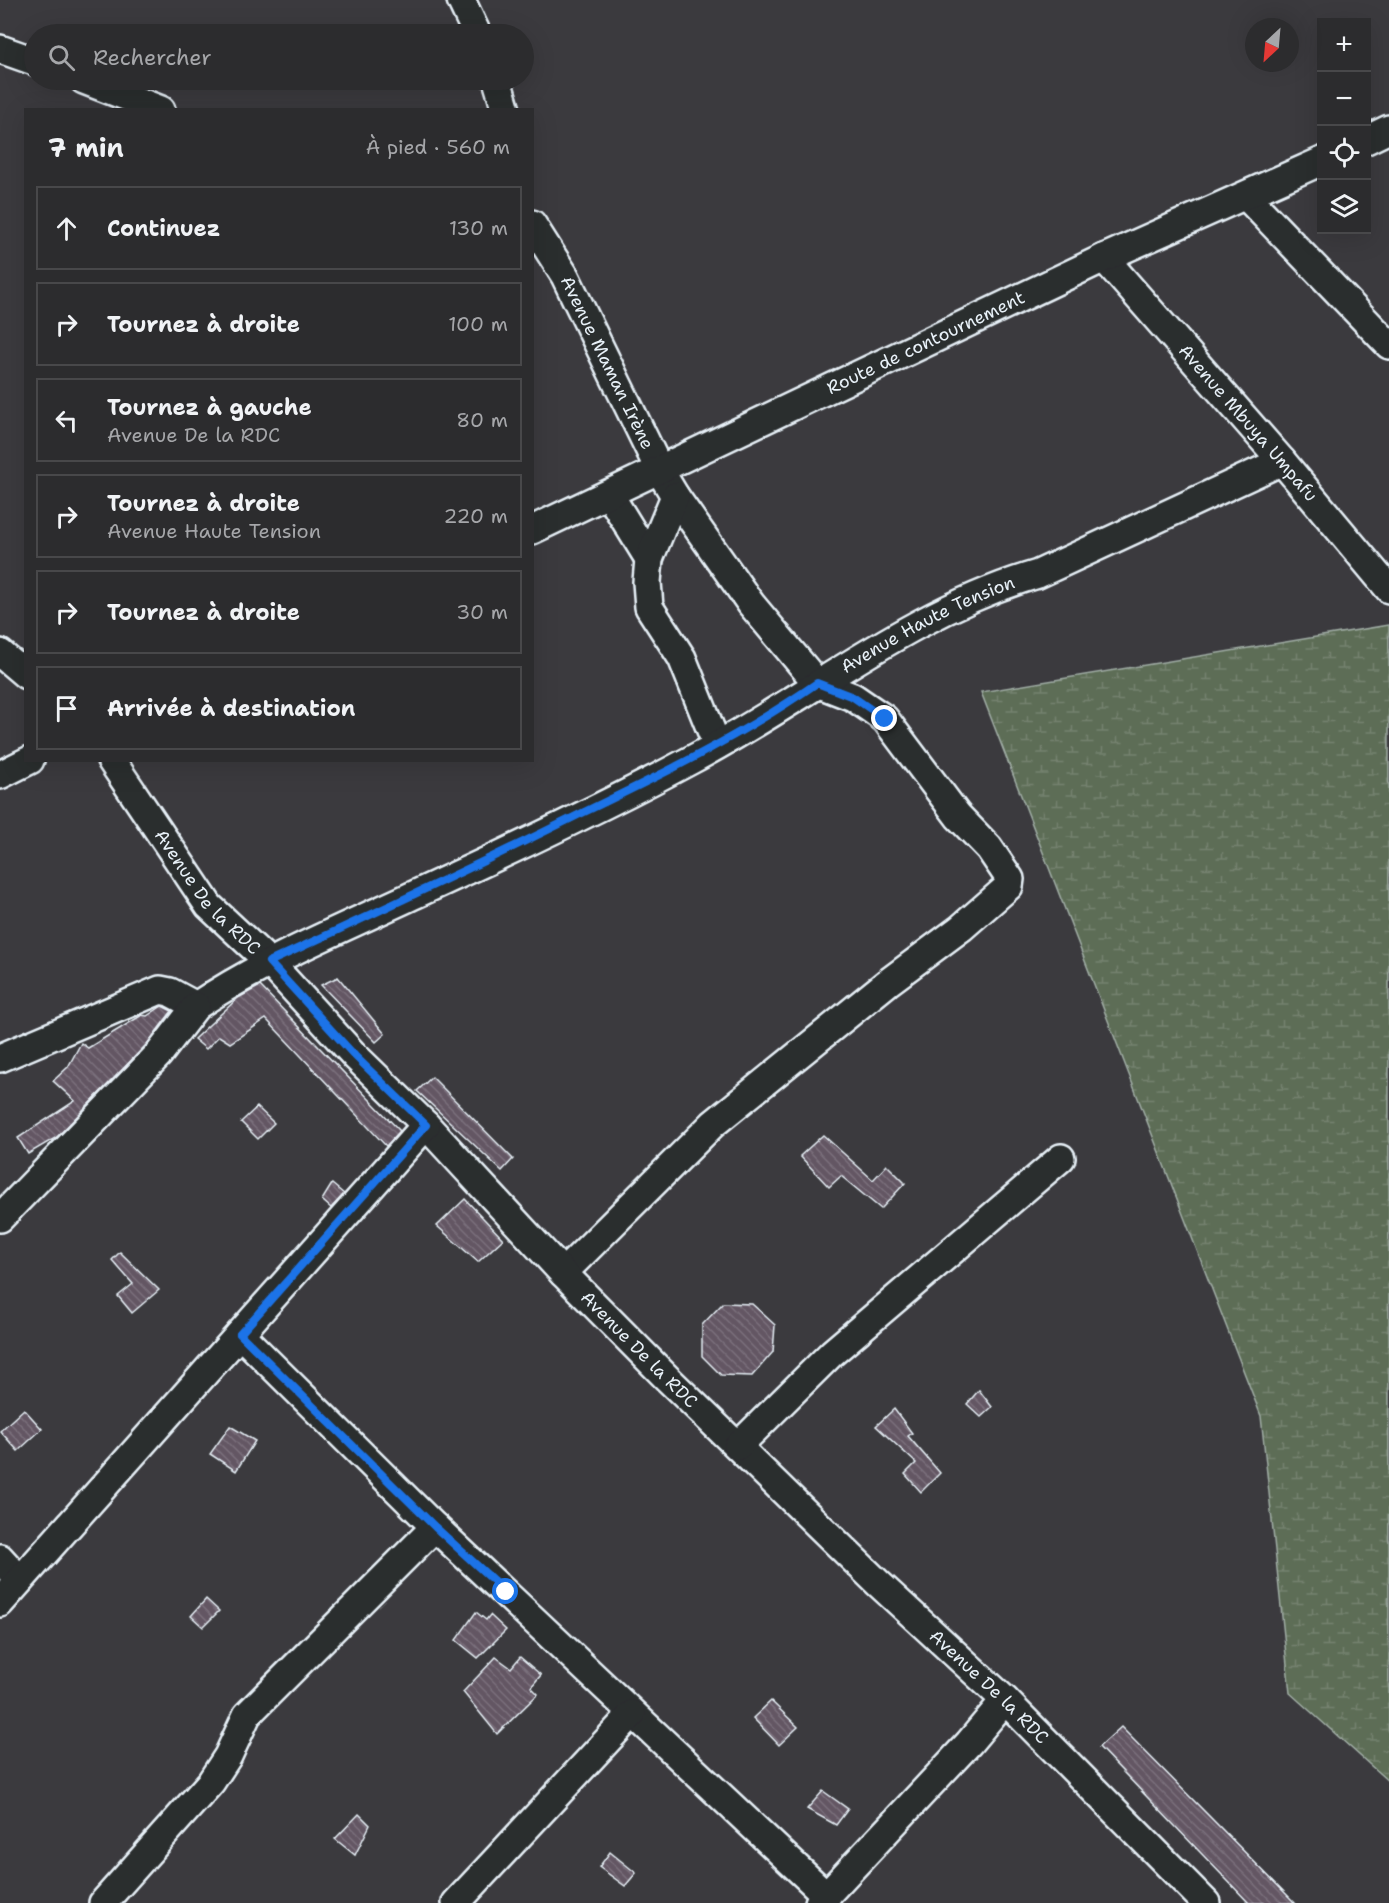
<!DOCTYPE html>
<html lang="fr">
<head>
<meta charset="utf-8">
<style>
  body { margin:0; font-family:"Shantell Sans",sans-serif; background:#38383a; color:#f1f3f6 }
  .controls { position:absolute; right:18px; top:18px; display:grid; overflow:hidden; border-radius:0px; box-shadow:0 6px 24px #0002 }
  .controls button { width:54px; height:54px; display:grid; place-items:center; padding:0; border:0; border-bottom:2px solid #48484a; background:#2c2c2e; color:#f1f3f6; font:30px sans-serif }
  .compass { position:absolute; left:1245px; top:18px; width:54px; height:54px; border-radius:50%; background:#2c2c2e; box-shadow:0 6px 24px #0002; rotate:206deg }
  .stop { position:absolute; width:18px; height:18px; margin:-14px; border:4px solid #1a73e8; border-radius:50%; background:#fff }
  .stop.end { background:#1a73e8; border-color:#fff; box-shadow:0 2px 6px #0008 }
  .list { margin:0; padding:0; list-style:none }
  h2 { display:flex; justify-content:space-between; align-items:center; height:78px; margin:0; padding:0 24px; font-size:26px }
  h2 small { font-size:20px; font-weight:400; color:#a6a7aa }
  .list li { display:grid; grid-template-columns:39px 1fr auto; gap:18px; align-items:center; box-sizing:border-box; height:84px; margin:0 12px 12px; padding:0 12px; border:2px solid #48484a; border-radius:0px }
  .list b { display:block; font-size:22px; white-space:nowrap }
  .list p { margin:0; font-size:20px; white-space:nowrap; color:#a6a7aa }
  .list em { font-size:20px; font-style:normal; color:#a6a7aa }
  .icon { flex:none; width:33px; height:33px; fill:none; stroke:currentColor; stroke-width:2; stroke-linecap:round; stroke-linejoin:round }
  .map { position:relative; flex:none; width:1389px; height:1903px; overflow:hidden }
  .search { position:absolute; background:#2c2c2e; box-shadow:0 6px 24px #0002; left:24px; top:24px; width:510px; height:66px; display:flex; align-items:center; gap:15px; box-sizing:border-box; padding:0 21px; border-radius:33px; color:#a6a7aa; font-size:22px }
  .panel { position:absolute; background:#2c2c2e; box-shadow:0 6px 24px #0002; left:24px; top:108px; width:510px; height:654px; border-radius:0px }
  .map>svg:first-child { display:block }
  .wetland { fill:url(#wetland-marsh); stroke:#a2afa7; stroke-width:1.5 }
  .building { fill:url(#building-back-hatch); stroke:#e8f1f8; stroke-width:1.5 }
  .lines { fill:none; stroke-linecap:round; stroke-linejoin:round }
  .minor-casing { stroke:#e8f1f8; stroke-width:32 }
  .minor { stroke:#2a2d2e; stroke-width:27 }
  .route { stroke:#1a73e8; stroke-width:8 }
  .labels { text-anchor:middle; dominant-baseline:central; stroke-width:5; stroke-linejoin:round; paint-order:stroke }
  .street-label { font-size:18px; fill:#e8f1f8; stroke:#2a2d2e }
</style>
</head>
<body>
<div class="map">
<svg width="1389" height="1903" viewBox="0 0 1389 1903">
  <defs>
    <pattern id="wetland-marsh" width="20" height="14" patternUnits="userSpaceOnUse" patternTransform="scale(1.5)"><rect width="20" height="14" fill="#5d6d56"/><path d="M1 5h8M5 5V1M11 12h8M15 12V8" fill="none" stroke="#74826f"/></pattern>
    <pattern id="building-back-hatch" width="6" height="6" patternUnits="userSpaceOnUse" patternTransform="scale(1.5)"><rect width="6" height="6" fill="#645764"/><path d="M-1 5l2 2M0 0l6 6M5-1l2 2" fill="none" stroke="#7a707b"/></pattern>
  </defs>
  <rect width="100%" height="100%" fill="#3b3a3e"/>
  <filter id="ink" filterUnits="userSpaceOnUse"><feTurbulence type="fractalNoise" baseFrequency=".0167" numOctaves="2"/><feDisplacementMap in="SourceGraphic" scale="12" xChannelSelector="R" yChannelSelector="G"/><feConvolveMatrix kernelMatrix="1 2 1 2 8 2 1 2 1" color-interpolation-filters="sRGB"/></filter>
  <g filter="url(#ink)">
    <path class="wetland" d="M 1389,625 L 1389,1782 L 1290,1693 L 1261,1416 L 981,692 Z"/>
    <g class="building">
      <path d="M 338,977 L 385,1034 L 376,1042 L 321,985 Z"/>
      <path d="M 260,986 L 400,1131 L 386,1146 L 266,1019 L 230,1043 L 219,1036 L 206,1049 L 194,1039 L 238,998 Z"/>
      <path d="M 162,1006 L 172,1011 L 147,1044 L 57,1137 L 28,1154 L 18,1138 L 75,1101 L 53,1081 L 68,1067 L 81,1043 L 88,1048 L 142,1015 L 147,1016 Z"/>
      <path d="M 432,1077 L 513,1159 L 502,1171 L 417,1091 Z"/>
      <path d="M 257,1107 L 274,1123 L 258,1139 L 241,1122 Z"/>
      <path d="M 823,1135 L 873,1180 L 887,1165 L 905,1183 L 881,1209 L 841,1176 L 829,1187 L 800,1156 Z"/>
      <path d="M 332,1184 L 344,1194 L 331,1208 L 322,1200 Z"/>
      <path d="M 465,1199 L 503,1239 L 478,1262 L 437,1226 Z"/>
      <path d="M 120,1252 L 159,1290 L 132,1313 L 118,1296 L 133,1284 L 112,1260 Z"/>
      <path d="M 723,1303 L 752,1304 L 775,1325 L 773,1352 L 752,1376 L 721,1375 L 702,1356 L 702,1325 Z"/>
      <path d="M 979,1390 L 992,1407 L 981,1417 L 967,1404 Z"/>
      <path d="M 24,1409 L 42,1429 L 18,1451 L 0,1431 Z"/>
      <path d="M 894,1409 L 912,1433 L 908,1436 L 940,1473 L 921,1492 L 905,1474 L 916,1463 L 876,1426 Z"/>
      <path d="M 230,1426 L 255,1441 L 236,1471 L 210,1454 Z"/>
      <path d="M 206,1599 L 219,1611 L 203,1627 L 191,1616 Z"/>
      <path d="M 476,1612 L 486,1620 L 490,1615 L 506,1630 L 478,1658 L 456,1640 Z"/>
      <path d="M 496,1657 L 511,1668 L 520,1657 L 541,1675 L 531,1687 L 538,1694 L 497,1734 L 463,1692 Z"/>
      <path d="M 771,1701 L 798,1727 L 779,1745 L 753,1718 Z"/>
      <path d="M 1121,1727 L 1295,1903 L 1249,1903 L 1099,1747 Z"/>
      <path d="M 823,1791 L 848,1809 L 836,1825 L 807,1809 Z"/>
      <path d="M 359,1814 L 370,1825 L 355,1855 L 335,1839 Z"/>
      <path d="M 610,1852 L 636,1873 L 625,1886 L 599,1867 Z"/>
    </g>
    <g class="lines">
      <g class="minor-casing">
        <g id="minor">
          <path d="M 461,0 L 477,34"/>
          <path d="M 0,49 L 34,61"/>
          <path d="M 84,80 L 161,110"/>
          <path d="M 497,80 L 506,110"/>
          <path d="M 1366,140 L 1389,129"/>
          <path d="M 1246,196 L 1389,345"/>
          <path id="s1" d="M 532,224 L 565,276 L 660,471 L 675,496 L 751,604 L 817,683 L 853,697 L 885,719 L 958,816 L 989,848 L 1010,879 L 1009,886 L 961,928 L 887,983 L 713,1124 L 563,1273"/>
          <path id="s2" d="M 1104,258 L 1282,461 L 1389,589"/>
          <path d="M 609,494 L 649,559"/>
          <path d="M 675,496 L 649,559 L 647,582 L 649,607 L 682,658 L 717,745"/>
          <path id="s3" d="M 532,530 L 1104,258 L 1322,161"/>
          <path d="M 0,653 L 26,675"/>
          <path id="s4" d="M 111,760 L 209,906 L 269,962 L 355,1056 L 426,1125 L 563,1273 L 667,1378 L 878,1583 L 1005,1700 L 1206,1903"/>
          <path d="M 0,775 L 30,760"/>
          <path id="s5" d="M 0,1058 L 160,990 L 170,992 L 196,1006 C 265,960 341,929 416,894 C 508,852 602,808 691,760 C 807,699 910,611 1038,574 L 1282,461"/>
          <path d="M 0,1218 L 159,1054 L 196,1006"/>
          <path d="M 240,1334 L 435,1527 L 827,1896"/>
          <path d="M 738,1446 L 832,1353 L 1061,1158"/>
          <path d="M 0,1558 L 20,1580"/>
          <path d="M 0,1603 L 426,1125"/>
          <path d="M 103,1903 L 211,1782 L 228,1756 L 247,1715 L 435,1527"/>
          <path d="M 456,1903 L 632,1714"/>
          <path d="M 819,1903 L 969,1743 L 1005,1700"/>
        </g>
      </g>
      <use href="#minor" class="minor"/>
    </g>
  </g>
  <g class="lines" filter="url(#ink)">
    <path class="route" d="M 506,1592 L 435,1527 L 240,1334 L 426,1125 L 355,1056 L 269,962 C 373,914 476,866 578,815 C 661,775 741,736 817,683 L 853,697 L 885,719"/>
  </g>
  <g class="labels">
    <g class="street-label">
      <text stroke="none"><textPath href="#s3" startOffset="436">Route de contournement</textPath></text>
      <text stroke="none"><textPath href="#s1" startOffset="158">Avenue Maman Irène</textPath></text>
      <text stroke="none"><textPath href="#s2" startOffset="219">Avenue Mbuya Umpafu</textPath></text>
      <text stroke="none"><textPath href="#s5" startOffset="1040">Avenue Haute Tension</textPath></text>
      <text stroke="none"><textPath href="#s4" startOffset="164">Avenue De la RDC</textPath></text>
      <text stroke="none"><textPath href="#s4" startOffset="794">Avenue De la RDC</textPath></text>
      <text stroke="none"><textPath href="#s4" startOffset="1280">Avenue De la RDC</textPath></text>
    </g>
  </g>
</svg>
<div class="controls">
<button>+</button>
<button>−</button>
<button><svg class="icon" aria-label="locate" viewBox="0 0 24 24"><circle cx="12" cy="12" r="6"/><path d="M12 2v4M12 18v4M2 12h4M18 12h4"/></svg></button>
<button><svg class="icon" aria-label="layers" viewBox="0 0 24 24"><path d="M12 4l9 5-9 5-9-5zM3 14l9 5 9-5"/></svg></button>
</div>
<svg class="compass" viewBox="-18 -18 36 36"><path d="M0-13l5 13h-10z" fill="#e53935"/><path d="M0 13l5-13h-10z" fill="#a6a7aa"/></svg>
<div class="stop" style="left:506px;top:1592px"></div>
<div class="stop end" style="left:885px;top:719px"></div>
<div class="search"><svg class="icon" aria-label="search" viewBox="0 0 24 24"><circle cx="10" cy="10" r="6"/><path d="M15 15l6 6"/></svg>Rechercher</div>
<section class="panel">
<h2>7 min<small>À pied · 560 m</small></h2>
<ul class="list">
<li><svg class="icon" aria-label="ahead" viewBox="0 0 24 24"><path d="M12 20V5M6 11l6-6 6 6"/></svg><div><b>Continuez</b></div><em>130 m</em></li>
<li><svg class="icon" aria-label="right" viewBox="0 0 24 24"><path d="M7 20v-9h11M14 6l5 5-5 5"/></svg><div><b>Tournez à droite</b></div><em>100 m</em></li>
<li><svg class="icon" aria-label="left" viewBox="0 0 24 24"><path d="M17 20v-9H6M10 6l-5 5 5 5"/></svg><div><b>Tournez à gauche</b><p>Avenue De la RDC</p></div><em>80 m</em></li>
<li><svg class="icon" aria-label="right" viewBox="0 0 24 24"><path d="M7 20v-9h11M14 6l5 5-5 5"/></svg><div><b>Tournez à droite</b><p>Avenue Haute Tension</p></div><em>220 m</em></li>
<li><svg class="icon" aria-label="right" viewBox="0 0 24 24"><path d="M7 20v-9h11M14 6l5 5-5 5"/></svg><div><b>Tournez à droite</b></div><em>30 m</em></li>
<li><svg class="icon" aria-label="arrive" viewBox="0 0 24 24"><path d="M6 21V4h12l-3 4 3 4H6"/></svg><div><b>Arrivée à destination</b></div></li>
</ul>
</section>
</div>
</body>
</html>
